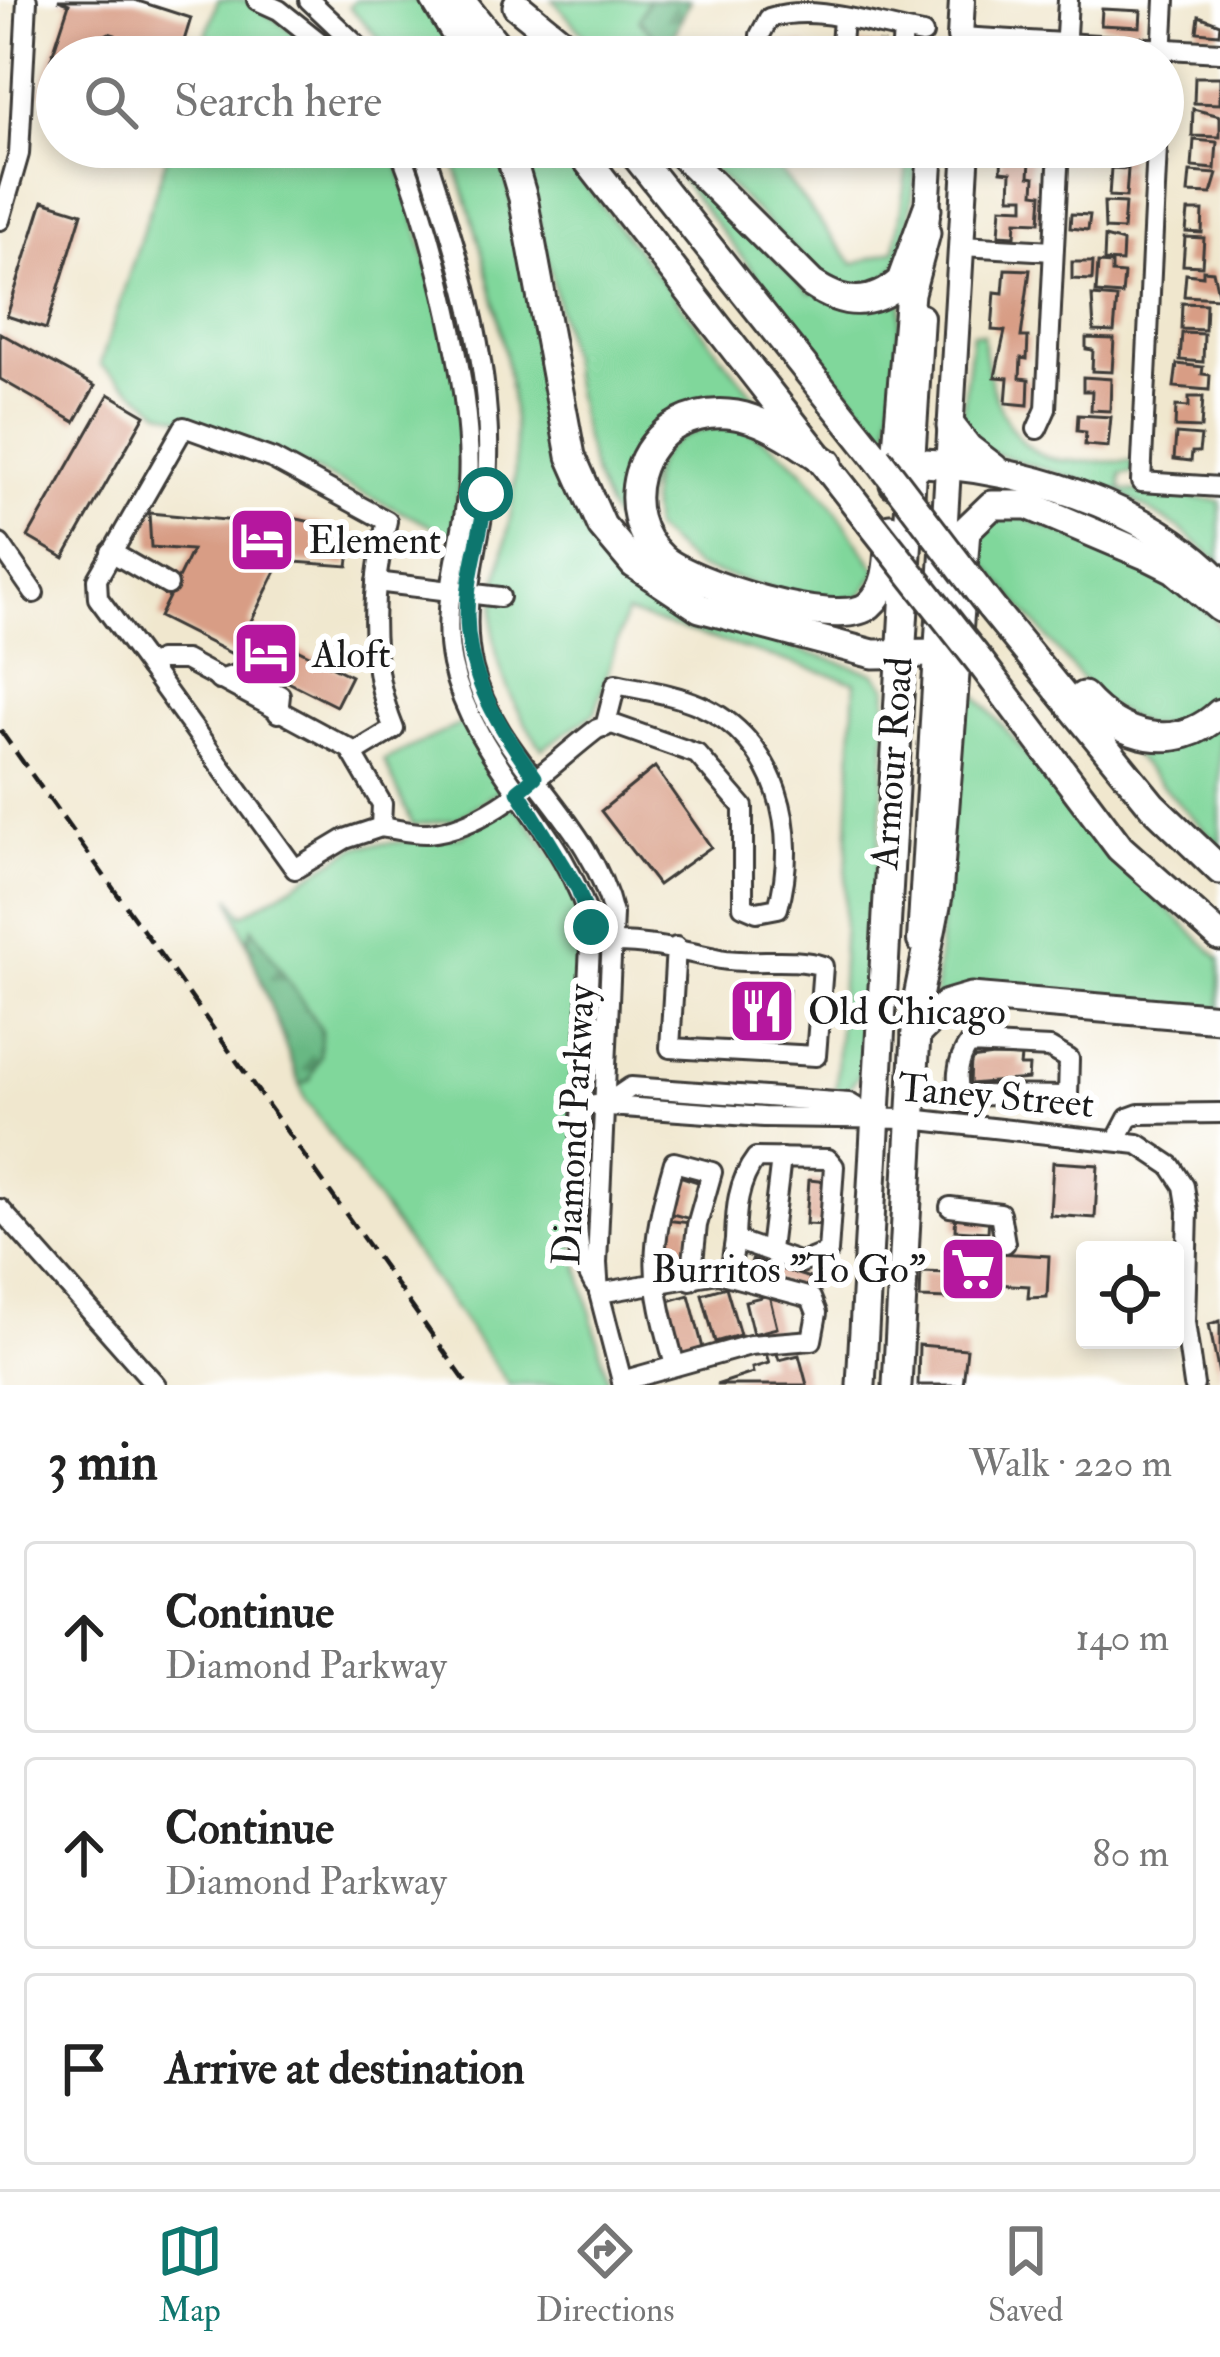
<!DOCTYPE html>
<html lang="en">
<head>
<meta charset="utf-8">
<style>
  body { margin:0; font-family:"IM FELL Double Pica",serif; background:#f2f2f2; color:#222 }
  .controls { position:absolute; right:36px; bottom:36px; display:grid; overflow:hidden; border-radius:12px; box-shadow:0 6px 18px #0003 }
  .controls button { width:108px; height:108px; display:grid; place-items:center; padding:0; border:0; border-bottom:3px solid #e0e0e0; background:#fff; color:#222; font:60px sans-serif }
  .stop { position:absolute; width:36px; height:36px; margin:-27px; border:9px solid #0f766e; border-radius:50%; background:#fff }
  .stop.end { background:#0f766e; border-color:#fff; box-shadow:0 3px 12px #0008 }
  .list { margin:0; padding:0; list-style:none }
  h2 { display:flex; justify-content:space-between; align-items:center; height:156px; margin:0; padding:0 48px; font-size:51px }
  h2 small { font-size:39px; font-weight:400; color:#767676 }
  .list li { display:grid; grid-template-columns:78px 1fr auto; gap:36px; align-items:center; box-sizing:border-box; height:192px; margin:0 24px 24px; padding:0 24px; border:3px solid #e0e0e0; border-radius:12px }
  .list b { display:block; font-size:45px; white-space:nowrap }
  .list p { margin:0; font-size:39px; white-space:nowrap; color:#767676 }
  .list em { font-size:39px; font-style:normal; color:#767676 }
  .icon { flex:none; width:66px; height:66px; fill:none; stroke:currentColor; stroke-width:2; stroke-linecap:round; stroke-linejoin:round }
  .map { position:relative; flex:none; width:1220px; height:1385px; overflow:hidden }
  .search { position:absolute; background:#fff; box-shadow:0 6px 18px #0003; left:36px; right:36px; top:36px; height:132px; display:flex; align-items:center; gap:30px; box-sizing:border-box; padding:0 42px; border-radius:66px; color:#767676; font-size:45px }
  .sheet { height:804px; background:#fff }
  nav { display:flex; justify-content:space-around; align-items:center; box-sizing:border-box; height:168px; border-top:3px solid #e0e0e0; background:#fff; font-size:33px; color:#767676 }
  nav a { display:grid; justify-items:center; gap:6px }
  nav .on { color:#0f766e }
  .map>svg:first-child { display:block }
  .green { fill:#80d79b; stroke:#4e7a5c; stroke-width:3 }
  .forest { fill:url(#forest-firs); stroke:#426a50; stroke-width:3 }
  .building { fill:#d89d85 }
  .lines { fill:none; stroke-linecap:round; stroke-linejoin:round }
  .minor-tunnel { stroke:#c6beaa; stroke-width:18; stroke-dasharray:18 9; stroke-linecap:butt }
  .minor-casing { stroke:#3c3a37; stroke-width:24 }
  .major-casing { stroke:#3c3a37; stroke-width:30 }
  .highway-casing { stroke:#3c3a37; stroke-width:33 }
  .minor { stroke:#fff; stroke-width:18 }
  .major { stroke:#fff; stroke-width:24 }
  .highway { stroke:#fff; stroke-width:27 }
  .rail { stroke:#1c1c1c; stroke-width:4.5; stroke-dasharray:18 9; stroke-linecap:butt }
  .highway-bridge-casing { stroke:#3c3a37; stroke-width:33; stroke-linecap:butt }
  .highway-bridge { stroke:#fff; stroke-width:27 }
  .route { stroke:#0f766e; stroke-width:15 }
  .labels { text-anchor:middle; dominant-baseline:central; stroke-width:12; stroke-linejoin:round; paint-order:stroke }
  .poi-label { font-size:39px; fill:#1c1c1c; stroke:#fff; text-anchor:start }
  .street-label { font-size:39px; fill:#1c1c1c; stroke:#fff }
</style>
</head>
<body>
<div class="map">
<svg width="1220" height="1385" viewBox="0 0 1220 1385">
  <defs>
    <pattern id="forest-firs" width="22" height="20" patternUnits="userSpaceOnUse" patternTransform="scale(3)"><rect width="22" height="20" fill="#68b883"/><path d="M5 1l3.5 6h-7zM16 11l3.5 6h-7z" fill="#55956a"/></pattern>
  </defs>
  <rect width="100%" height="100%" fill="#fff"/>
  <filter id="ink" filterUnits="userSpaceOnUse"><feTurbulence type="fractalNoise" baseFrequency=".00833" numOctaves="2"/><feDisplacementMap in="SourceGraphic" scale="24" xChannelSelector="R" yChannelSelector="G"/><feConvolveMatrix kernelMatrix="1 2 1 2 8 2 1 2 1" color-interpolation-filters="sRGB"/></filter>
  <filter id="wash" filterUnits="userSpaceOnUse"><feTurbulence type="fractalNoise" baseFrequency=".004" numOctaves="4" result="noise"/><feDisplacementMap in="SourceGraphic" scale="48" xChannelSelector="R" yChannelSelector="G"/><feGaussianBlur stdDeviation="2.7" result="paint"/><feColorMatrix in="noise" values="0 0 0 0 0 0 0 0 0 0 0 0 0 0 0 0 0 1.4 0 .05"/><feComposite in="paint" operator="in"/></filter>
  <g filter="url(#wash)">
    <rect width="100%" height="100%" fill="#f0e7ce"/>
    <g class="green">
      <path d="M 218,0 L 247,0 L 329,57 L 199,57 Z"/>
      <path d="M 355,0 L 428,0 L 462,57 L 396,57 L 349,6 Z"/>
      <path d="M 553,0 L 648,0 L 639,20 L 673,57 L 603,57 Z"/>
      <path d="M 170,147 L 394,147 L 458,371 L 465,424 L 454,537 L 274,451 L 161,411 L 100,365 Z"/>
      <path d="M 448,147 L 500,147 L 566,476 L 606,552 L 632,580 L 683,614 L 874,673 L 887,687 C 885,815 869,943 862,1071 L 847,1091 L 836,1093 L 855,682 L 626,613 L 595,713 L 542,749 C 448,613 520,579 515,442 C 512,358 479,226 448,147 Z"/>
      <path d="M 519,147 L 555,147 L 765,410 L 656,430 L 635,554 C 587,485 584,434 568,355 C 554,285 539,215 519,147 Z"/>
      <path d="M 655,147 L 666,147 L 809,293 L 903,292 L 888,441 Z"/>
      <path d="M 690,147 L 761,147 L 853,264 L 895,250 L 910,147 L 922,147 C 900,206 928,305 830,284 Z"/>
      <path d="M 972,333 L 983,334 C 985,375 1002,441 1047,457 C 1072,465 1108,460 1134,462 L 1133,473 L 1121,474 L 1121,490 L 1220,501 L 1220,562 L 1180,529 L 1119,492 L 979,449 L 961,423 Z"/>
      <path d="M 732,424 C 806,452 833,510 878,571 L 861,596 L 827,604 L 697,568 L 653,529 C 643,458 661,434 732,424 Z"/>
      <path d="M 1013,513 L 1156,571 L 1212,616 L 1220,628 L 1220,693 L 1210,708 L 1190,723 L 1146,726 L 1100,701 L 973,549 L 989,524 Z"/>
      <path d="M 960,676 L 1114,858 L 1220,959 L 1220,1010 L 935,998 Z"/>
      <path d="M 465,722 L 500,776 L 500,790 L 457,819 L 413,825 L 384,760 Z"/>
      <path d="M 1220,725 L 1220,846 L 1134,756 L 1140,745 Z"/>
      <path d="M 506,807 L 517,807 L 577,888 L 588,925 L 574,1247 L 609,1385 L 509,1385 L 305,1099 L 300,1085 L 310,1080 L 321,1030 L 252,929 L 247,943 L 230,897 L 243,915 L 358,846 L 461,836 Z"/>
    </g>
    <g class="forest">
      <path d="M 648,0 L 690,0 L 667,51 L 639,19 Z"/>
      <path d="M 253,928 L 321,1030 L 320,1056 L 310,1080 L 300,1085 L 247,943 Z"/>
    </g>
    <g id="blocks">
      <g class="building">
        <path d="M 58,0 L 135,0 L 191,18 L 179,57 L 113,41 L 115,35 L 109,33 L 95,40 L 94,57 L 57,57 L 57,98 L 40,93 L 69,4 Z"/>
        <path d="M 1102,9 L 1141,11 L 1140,27 L 1101,25 Z"/>
        <path d="M 1199,16 L 1220,24 L 1219,34 L 1197,32 Z"/>
        <path d="M 777,43 L 807,45 L 806,57 L 776,57 Z"/>
        <path d="M 850,44 L 886,46 L 885,57 L 849,57 Z"/>
        <path d="M 1195,77 L 1220,77 L 1220,104 L 1194,103 Z"/>
        <path d="M 1193,109 L 1220,116 L 1220,137 L 1192,136 Z"/>
        <path d="M 1194,140 L 1217,142 L 1215,169 L 1192,167 Z"/>
        <path d="M 1002,147 L 1031,147 L 1029,176 L 1035,177 L 1034,193 L 1042,194 L 1040,222 L 1016,221 L 1015,236 L 999,235 L 1001,207 L 1024,208 L 1024,197 L 1010,197 L 1011,172 L 1001,171 Z"/>
        <path d="M 1113,147 L 1129,147 L 1127,166 L 1112,165 Z"/>
        <path d="M 1111,168 L 1128,169 L 1126,197 L 1109,196 Z"/>
        <path d="M 1190,172 L 1217,174 L 1211,194 L 1188,193 Z"/>
        <path d="M 43,201 L 82,213 L 46,329 L 7,316 Z"/>
        <path d="M 1104,202 L 1125,203 L 1123,230 L 1105,229 Z"/>
        <path d="M 1188,211 L 1203,211 L 1202,233 L 1186,232 Z"/>
        <path d="M 1071,214 L 1090,215 L 1088,230 L 1070,228 Z"/>
        <path d="M 1105,237 L 1123,242 L 1122,262 L 1104,261 Z"/>
        <path d="M 1185,237 L 1204,238 L 1202,266 L 1183,265 Z"/>
        <path d="M 1072,262 L 1093,262 L 1092,280 L 1072,279 Z"/>
        <path d="M 1098,263 L 1112,264 L 1112,273 L 1124,274 L 1122,295 L 1096,293 Z"/>
        <path d="M 1005,269 L 1030,270 L 1021,337 L 1028,337 L 1027,359 L 1021,358 L 1020,378 L 1029,379 L 1028,405 L 1006,403 L 1008,378 L 995,377 L 1005,331 L 992,330 L 995,292 L 1003,293 Z"/>
        <path d="M 1203,270 L 1213,271 L 1219,298 L 1184,296 L 1186,274 L 1203,276 Z"/>
        <path d="M 1092,296 L 1117,298 L 1114,332 L 1094,331 Z"/>
        <path d="M 1182,303 L 1206,304 L 1205,330 L 1181,329 Z"/>
        <path d="M 0,333 L 95,386 L 75,422 L 0,379 Z"/>
        <path d="M 1182,333 L 1204,334 L 1203,362 L 1180,360 Z"/>
        <path d="M 1086,338 L 1114,339 L 1112,372 L 1092,371 L 1093,350 L 1086,349 Z"/>
        <path d="M 1177,364 L 1203,367 L 1202,374 L 1210,375 L 1209,390 L 1174,387 Z"/>
        <path d="M 1083,377 L 1111,379 L 1110,411 L 1091,410 L 1092,391 L 1083,391 Z"/>
        <path d="M 109,394 L 145,415 L 64,558 L 28,537 Z"/>
        <path d="M 1189,397 L 1203,397 L 1201,428 L 1175,427 L 1176,406 L 1189,407 Z"/>
        <path d="M 1078,415 L 1111,417 L 1108,447 L 1085,445 L 1086,432 L 1077,431 Z"/>
        <path d="M 1176,434 L 1201,436 L 1199,452 L 1192,452 L 1191,461 L 1174,459 Z"/>
        <path d="M 149,513 L 292,526 L 293,518 L 353,531 L 348,566 L 281,561 L 249,625 L 351,676 L 336,706 L 276,676 L 262,703 L 242,693 L 256,666 L 159,617 L 192,550 L 151,547 Z"/>
        <path d="M 655,767 L 711,847 L 658,885 L 601,811 Z"/>
        <path d="M 737,988 L 789,990 L 787,1035 L 735,1033 Z"/>
        <path d="M 993,1056 L 1021,1057 L 1020,1066 L 1029,1066 L 1028,1079 L 970,1084 L 971,1059 Z"/>
        <path d="M 1053,1162 L 1098,1165 L 1095,1218 L 1050,1215 Z"/>
        <path d="M 676,1175 L 701,1183 L 690,1219 L 665,1212 Z"/>
        <path d="M 809,1180 L 828,1182 L 826,1225 L 806,1224 Z"/>
        <path d="M 956,1211 L 989,1214 L 988,1232 L 955,1230 Z"/>
        <path d="M 665,1220 L 690,1223 L 685,1271 L 660,1268 Z"/>
        <path d="M 963,1251 L 1049,1256 L 1047,1297 L 1028,1298 L 1029,1286 L 975,1283 L 962,1268 Z"/>
        <path d="M 752,1260 L 810,1278 L 806,1290 L 748,1272 Z"/>
        <path d="M 921,1272 L 950,1273 L 949,1299 L 920,1298 Z"/>
        <path d="M 726,1287 L 740,1335 L 715,1342 L 702,1294 Z"/>
        <path d="M 689,1295 L 703,1348 L 680,1355 L 665,1302 Z"/>
        <path d="M 769,1295 L 777,1328 L 753,1334 L 745,1301 Z"/>
        <path d="M 1220,1321 L 1220,1374 L 1219,1374 L 1209,1324 Z"/>
        <path d="M 919,1345 L 967,1349 L 963,1385 L 918,1385 Z"/>
        <path d="M 776,1351 L 779,1360 L 799,1355 L 807,1385 L 716,1385 L 753,1373 L 752,1368 L 769,1363 L 766,1354 Z"/>
      </g>
    </g>
  </g>
  <g filter="url(#ink)">
    <use href="#blocks" fill-opacity="0" stroke="#3c3a37" stroke-width="3"/>
    <g class="lines">
      <path class="minor-tunnel" d="M 849,47 L 885,50"/>
      <g class="minor-casing">
        <g id="minor">
          <path d="M 257,0 L 279,10 L 338,57"/>
          <path d="M 309,0 L 369,57"/>
          <path d="M 960,37 L 1220,52"/>
          <path d="M 1065,52 L 1068,0"/>
          <path d="M 759,57 L 760,35 L 769,18 C 818,3 873,26 923,34"/>
          <path d="M 840,57 L 843,19"/>
          <path d="M 901,57 L 903,31"/>
          <path d="M 1162,57 L 1165,0"/>
          <path d="M 399,147 C 433,233 474,392 468,484 C 464,546 439,601 452,664 C 473,763 567,829 591,927 L 576,1216 L 580,1257 L 594,1284"/>
          <path d="M 423,147 C 456,248 491,353 488,460 C 487,530 455,598 473,669 C 496,761 592,820 613,914 L 597,1263 L 599,1293 L 623,1385"/>
          <path d="M 1157,147 L 1141,482 L 1220,487"/>
          <path d="M 0,220 L 19,154 L 27,0"/>
          <path d="M 961,246 L 1053,251"/>
          <path d="M 1037,429 L 1046,409 L 1059,147"/>
          <path d="M 0,544 L 34,593"/>
          <path d="M 111,552 L 168,585"/>
          <path d="M 376,582 L 500,597"/>
          <path d="M 149,667 L 98,598 L 97,579 L 184,427 L 273,459 L 387,521 C 370,591 367,662 394,729 L 353,754"/>
          <path d="M 219,680 L 238,674 L 280,695 L 278,713"/>
          <path d="M 381,827 L 345,839 L 295,869 L 149,667 L 159,660 L 185,660 L 350,749 L 382,804 L 381,827 C 396,829 414,834 428,833 C 493,827 548,766 597,729 L 612,724 L 697,754 L 743,807 L 743,906 L 757,912 L 778,908 C 800,833 778,739 699,705 C 674,694 644,690 616,684 L 605,727"/>
          <path d="M 608,943 C 648,942 681,951 720,959 C 753,965 790,956 823,966 L 816,1056 L 670,1048 L 676,947"/>
          <path d="M 969,1044 L 1050,1048 L 1069,1059 L 1068,1096 L 971,1095 L 965,1103 C 953,1084 957,1061 969,1044 Z"/>
          <path d="M 606,1104 L 631,1087 L 849,1103 L 875,1119"/>
          <path d="M 595,1105 L 763,1117 L 911,1119 L 1138,1144 L 1171,1166 L 1184,1186 L 1188,1211 L 1185,1322 L 1194,1385"/>
          <path d="M 1117,1139 L 1128,1118 L 1139,1114 L 1220,1113"/>
          <path d="M 950,1207 L 1000,1213 L 1005,1243"/>
          <path d="M 0,1209 L 156,1385"/>
          <path d="M 770,1250 L 781,1158"/>
          <path d="M 730,1273 L 735,1240 L 801,1263 L 828,1252 L 834,1166 L 828,1159 L 756,1158 C 737,1183 736,1209 735,1240"/>
          <path d="M 599,1293 L 718,1273 L 811,1298 L 817,1313 L 812,1340 L 750,1345 L 622,1381"/>
          <path d="M 675,1365 C 650,1277 648,1251 674,1162 L 712,1172 L 697,1225 L 691,1280"/>
        </g>
      </g>
      <g class="major-casing">
        <g id="major">
          <path d="M 962,0 L 960,37 L 968,57"/>
          <path d="M 926,228 L 931,147"/>
          <path d="M 912,462 L 921,317"/>
          <path d="M 920,941 L 967,147"/>
        </g>
      </g>
      <g class="highway-casing">
        <g id="highway">
          <path d="M 435,0 L 470,57"/>
          <path d="M 460,0 L 506,57"/>
          <path d="M 517,6 L 580,57"/>
          <path d="M 508,147 L 523,198 L 571,456 L 602,526 L 634,564 L 700,608 L 873,654 L 939,653"/>
          <path d="M 577,147 L 870,522"/>
          <path d="M 629,147 L 877,458"/>
          <path d="M 675,147 L 812,284 C 843,305 871,308 901,281 L 927,209"/>
          <path d="M 951,426 L 968,448 L 994,468"/>
          <path d="M 828,463 C 782,432 735,395 678,424 C 659,434 645,453 639,474 C 631,504 638,536 662,558 C 689,583 840,631 869,605 C 891,586 888,555 890,528"/>
          <path d="M 894,484 L 910,293 L 926,233"/>
          <path d="M 990,606 L 1152,805 L 1220,870"/>
          <path d="M 981,663 L 1120,848 L 1220,937"/>
          <path d="M 1083,696 C 1120,738 1176,754 1220,713"/>
          <path d="M 916,1034 L 947,1004 L 971,997 L 1220,1018"/>
          <path d="M 861,1385 L 912,462 C 1019,468 1143,502 1220,582"/>
          <path d="M 897,1385 L 918,997 L 938,896 L 966,530 L 992,505 L 1028,505 L 1148,556 L 1174,569 L 1220,608"/>
        </g>
      </g>
      <use href="#minor" class="minor"/>
      <use href="#major" class="major"/>
      <use href="#highway" class="highway"/>
      <path class="rail" d="M 0,730 L 468,1385"/>
      <g class="highway-bridge-casing">
        <g id="highway-bridge">
          <path d="M 877,458 L 990,606"/>
          <path d="M 870,522 L 981,663"/>
        </g>
      </g>
      <use href="#highway-bridge" class="highway-bridge"/>
    </g>
  </g>
  <g class="lines" filter="url(#ink)">
    <path class="route" d="M 486,494 C 483,525 473,556 469,587 C 458,663 493,718 535,777 L 518,791 L 578,889 L 591,927"/>
  </g>
  <defs>
    <g id="hotel-square" transform="scale(3.45)"><rect x="-9" y="-9" width="18" height="18" rx="4" fill="#b5179e" stroke="#fff"/><path d="M-6-4.5h1.5V1H6V5H4.5V3h-9V5H-6ZM-4 0a1.8 1.8 0 1 1 3.6 0ZM.5 0V-2.5h3Q6-2.5 6 0Z" fill="#fff"/></g>
    <g id="restaurant-square" transform="scale(3.45)"><rect x="-9" y="-9" width="18" height="18" rx="4" fill="#b5179e" stroke="#fff"/><path d="M-5-6h1v4h1v-4h1v4h1v-4h1v5L-1.5 .5V6h-2V.5L-5-1ZM5-6V6H3V1.5H1.5Q1.5-4 5-6Z" fill="#fff"/></g>
    <g id="supermarket-square" transform="scale(3.45)"><rect x="-9" y="-9" width="18" height="18" rx="4" fill="#b5179e" stroke="#fff"/><path d="M-6-5.5h2.5l.6 2H6L4.5 2H-2.5L-4.4-4H-6ZM-1.5 3.2a1.3 1.3 0 1 0 .1 0ZM3 3.2a1.3 1.3 0 1 0 .1 0Z" fill="#fff"/></g>
  </defs>
  <g fill-rule="evenodd">
    <use href="#hotel-square" x="262" y="540"/>
    <use href="#hotel-square" x="266" y="654"/>
    <use href="#restaurant-square" x="762" y="1011"/>
    <use href="#supermarket-square" x="973" y="1269"/>
  </g>
  <g class="labels">
    <g class="poi-label">
      <text x="308" y="540">Element</text>
      <text x="312" y="654">Aloft</text>
      <text x="808" y="1011">Old Chicago</text>
      <text x="926" y="1269" text-anchor="end">Burritos "To Go"</text>
    </g>
    <g class="street-label">
      <text transform="translate(892 763) rotate(-86)">Armour Road</text>
      <text transform="translate(996 1096) rotate(5)">Taney Street</text>
      <text transform="translate(574 1125) rotate(-87)">Diamond Parkway</text>
    </g>
  </g>
</svg>
<div class="controls">
<button><svg class="icon" aria-label="locate" viewBox="0 0 24 24"><circle cx="12" cy="12" r="6"/><path d="M12 2v4M12 18v4M2 12h4M18 12h4"/></svg></button>
</div>
<div class="stop" style="left:486px;top:494px"></div>
<div class="stop end" style="left:591px;top:927px"></div>
<div class="search"><svg class="icon" aria-label="search" viewBox="0 0 24 24"><circle cx="10" cy="10" r="6"/><path d="M15 15l6 6"/></svg>Search here</div>
</div>
<section class="sheet">
<h2>3 min<small>Walk · 220 m</small></h2>
<ul class="list">
<li><svg class="icon" aria-label="ahead" viewBox="0 0 24 24"><path d="M12 20V5M6 11l6-6 6 6"/></svg><div><b>Continue</b><p>Diamond Parkway</p></div><em>140 m</em></li>
<li><svg class="icon" aria-label="ahead" viewBox="0 0 24 24"><path d="M12 20V5M6 11l6-6 6 6"/></svg><div><b>Continue</b><p>Diamond Parkway</p></div><em>80 m</em></li>
<li><svg class="icon" aria-label="arrive" viewBox="0 0 24 24"><path d="M6 21V4h12l-3 4 3 4H6"/></svg><div><b>Arrive at destination</b></div></li>
</ul>
</section>
<nav>
<a class="on"><svg class="icon" aria-label="map" viewBox="0 0 24 24"><path d="M3 6l6-2 6 2 6-2v14l-6 2-6-2-6 2zM9 4v14M15 6v14"/></svg>Map</a>
<a><svg class="icon" aria-label="directions" viewBox="0 0 24 24"><path d="M12 3l9 9-9 9-9-9zM9 14v-3h6M13 9l2 2-2 2"/></svg>Directions</a>
<a><svg class="icon" aria-label="saved" viewBox="0 0 24 24"><path d="M7 4h10v16l-5-4-5 4z"/></svg>Saved</a>
</nav>
</body>
</html>
